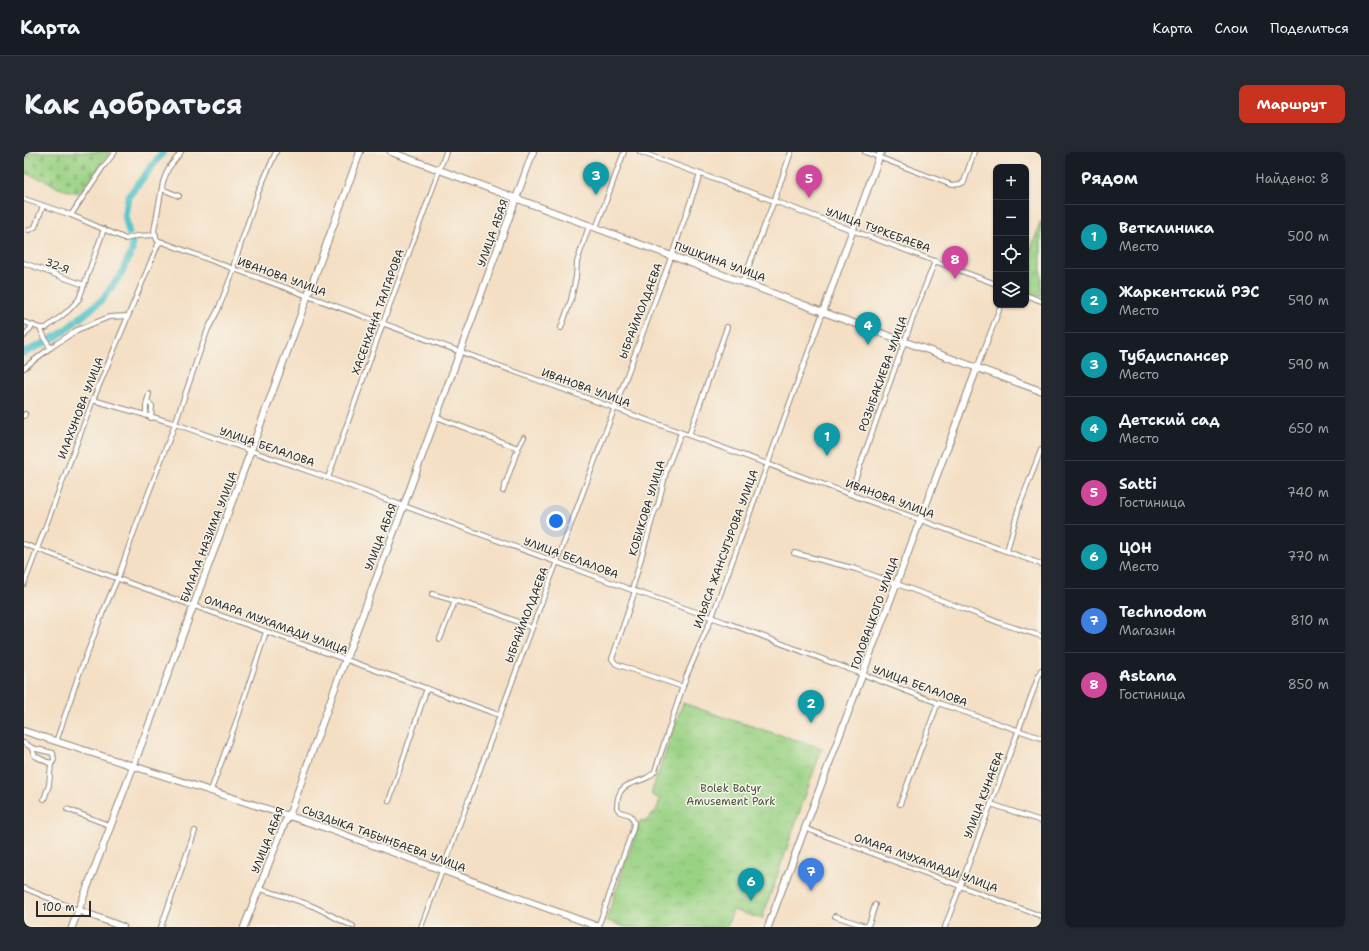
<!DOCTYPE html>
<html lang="ru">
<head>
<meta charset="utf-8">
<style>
  body { margin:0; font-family:"Shantell Sans",sans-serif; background:#242831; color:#f1f3f6 }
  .controls { position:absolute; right:12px; top:12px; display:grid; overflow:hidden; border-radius:8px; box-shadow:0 1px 3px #0004 }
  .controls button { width:36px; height:36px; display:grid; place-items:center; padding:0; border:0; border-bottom:1px solid #363941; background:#171b24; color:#f1f3f6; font:20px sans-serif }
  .scale { position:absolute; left:12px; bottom:10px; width:55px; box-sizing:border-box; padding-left:4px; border:2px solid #2b2b2b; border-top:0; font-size:11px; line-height:14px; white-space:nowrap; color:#2b2b2b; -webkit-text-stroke:3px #f7f3e8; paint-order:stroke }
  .you { position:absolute; left:532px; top:369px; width:14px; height:14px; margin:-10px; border:3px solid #fff; border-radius:50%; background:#1a73e8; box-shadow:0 0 0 6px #1a73e833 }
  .badge { display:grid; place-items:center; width:26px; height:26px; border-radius:50%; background:#c8321e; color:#fff; font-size:13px; font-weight:700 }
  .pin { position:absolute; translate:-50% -33px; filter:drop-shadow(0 1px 2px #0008) }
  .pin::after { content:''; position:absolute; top:21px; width:14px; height:12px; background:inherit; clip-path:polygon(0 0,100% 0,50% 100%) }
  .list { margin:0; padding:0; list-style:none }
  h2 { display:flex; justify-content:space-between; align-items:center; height:52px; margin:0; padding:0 16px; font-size:17px }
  h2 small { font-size:13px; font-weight:400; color:#9ea1a6 }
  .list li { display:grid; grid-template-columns:26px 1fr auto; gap:12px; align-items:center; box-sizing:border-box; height:64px; padding:0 16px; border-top:1px solid #363941 }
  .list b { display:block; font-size:15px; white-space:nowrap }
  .list p { margin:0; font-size:13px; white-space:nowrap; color:#9ea1a6 }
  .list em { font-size:13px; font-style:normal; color:#9ea1a6 }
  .icon { flex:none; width:22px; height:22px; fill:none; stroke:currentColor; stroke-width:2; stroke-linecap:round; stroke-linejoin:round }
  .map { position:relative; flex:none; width:1017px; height:775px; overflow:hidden; border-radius:8px }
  header { display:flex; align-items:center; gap:24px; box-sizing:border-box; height:56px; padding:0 20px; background:#171b24; border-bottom:1px solid #363941 }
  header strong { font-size:19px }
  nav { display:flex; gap:22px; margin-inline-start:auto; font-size:14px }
  .intro { display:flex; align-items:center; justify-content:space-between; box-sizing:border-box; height:96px; padding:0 24px }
  h1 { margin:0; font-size:28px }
  .button { padding:10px 18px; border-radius:8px; background:#c8321e; color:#fff; font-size:14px; font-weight:700 }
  main { display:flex; gap:24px; padding:0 24px }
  aside { flex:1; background:#171b24; border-radius:8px; box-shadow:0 1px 3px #0004 }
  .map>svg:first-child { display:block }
  .cemetery { fill:url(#cemetery-stones); stroke:#627e58 }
  .park { fill:url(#park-crowns); stroke:#627e58 }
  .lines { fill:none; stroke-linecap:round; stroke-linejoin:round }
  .river { stroke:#54c2c8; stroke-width:7 }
  .street-casing { stroke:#908578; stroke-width:6 }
  .secondary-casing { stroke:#908578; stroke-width:8 }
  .street { stroke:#fff; stroke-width:4 }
  .secondary { stroke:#fff; stroke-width:6 }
  .labels { text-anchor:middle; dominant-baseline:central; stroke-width:3; stroke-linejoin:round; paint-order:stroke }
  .street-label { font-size:11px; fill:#2b2b2b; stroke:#f7f3e8 }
  .park-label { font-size:11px; fill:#475541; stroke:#f7f3e8 }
</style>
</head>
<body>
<header>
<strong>Карта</strong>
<nav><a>Карта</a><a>Слои</a><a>Поделиться</a></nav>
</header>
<div class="intro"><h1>Как добраться</h1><a class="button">Маршрут</a></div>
<main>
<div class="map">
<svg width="1017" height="775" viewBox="0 0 1017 775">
  <defs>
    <pattern id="cemetery-stones" width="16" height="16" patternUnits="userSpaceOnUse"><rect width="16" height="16" fill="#9ad284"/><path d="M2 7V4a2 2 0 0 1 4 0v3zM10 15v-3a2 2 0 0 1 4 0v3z" fill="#85b472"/></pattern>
    <pattern id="park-crowns" width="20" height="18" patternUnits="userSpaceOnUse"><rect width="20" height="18" fill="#9ad284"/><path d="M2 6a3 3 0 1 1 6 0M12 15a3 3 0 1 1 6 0" fill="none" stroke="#85b472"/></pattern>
  </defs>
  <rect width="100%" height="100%" fill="#f7f3e8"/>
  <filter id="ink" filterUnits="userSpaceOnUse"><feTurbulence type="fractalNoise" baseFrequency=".025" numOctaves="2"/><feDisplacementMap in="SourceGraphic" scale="8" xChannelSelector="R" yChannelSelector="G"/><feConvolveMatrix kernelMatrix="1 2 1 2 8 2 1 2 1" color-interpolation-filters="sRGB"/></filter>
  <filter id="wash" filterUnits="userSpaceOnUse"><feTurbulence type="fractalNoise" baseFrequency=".012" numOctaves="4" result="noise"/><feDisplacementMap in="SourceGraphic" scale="16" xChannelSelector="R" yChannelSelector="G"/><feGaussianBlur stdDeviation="0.9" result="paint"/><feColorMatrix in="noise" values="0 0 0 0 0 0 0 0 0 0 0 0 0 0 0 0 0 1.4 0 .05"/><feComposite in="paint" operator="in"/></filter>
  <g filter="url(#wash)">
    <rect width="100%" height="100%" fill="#f4dfc4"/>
    <path class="cemetery" d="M 0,0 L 86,0 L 61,34 L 54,41 L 34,36 L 23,29 L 0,21 Z"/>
    <g class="park">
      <path d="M 1017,69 L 1017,145 L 1002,139 L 1002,111 Z"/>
      <path d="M 659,551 L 708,568 L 798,596 L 738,767 L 709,758 L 703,775 L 601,775 L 582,768 L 616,669 L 624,668 L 633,657 L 636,647 L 628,643 L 628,639 Z"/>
    </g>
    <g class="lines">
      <g class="river">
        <path d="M 105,81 L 101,63 L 104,45 L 139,0"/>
        <path d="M 25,188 L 35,183 L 78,148 L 96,124 L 108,99 L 108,91"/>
        <path d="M 0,201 L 20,191"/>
      </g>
    </g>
  </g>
  <g filter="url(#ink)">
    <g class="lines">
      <g class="street-casing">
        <g id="street">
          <path d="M 157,0 L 144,17 L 139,30 L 130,79 L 133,88 L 210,117 L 1017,412"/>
          <path d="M 616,0 L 750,49 L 972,132"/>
          <path d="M 841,0 L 928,33 L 936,32 L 940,30 L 950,0"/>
          <path d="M 138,37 L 155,44"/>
          <path d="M 0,47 L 47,63 L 102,87 L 112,84 L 132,83"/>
          <path d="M 47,63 L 79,15 L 91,0"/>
          <path d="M 572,76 L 600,0"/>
          <path d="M 5,78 L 11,75 L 19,54"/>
          <path d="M 0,111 L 60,133"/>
          <path d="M 719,129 L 750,49 L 767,0"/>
          <path d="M 1002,143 L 1017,149"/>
          <path d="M 0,170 L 16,176 L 22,176 L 44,159 L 55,147 L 80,77"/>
          <path d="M 16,176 L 26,196"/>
          <path d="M 537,176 L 547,148 L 552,125 L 553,110 L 565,74"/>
          <path d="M 0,184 L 9,173"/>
          <path d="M 0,216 L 26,196 L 53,178 L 85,165 L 104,164"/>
          <path d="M 953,216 L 977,153"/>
          <path d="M 69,248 L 146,270 L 304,326 L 608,438 L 701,470 L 914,551 L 1017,586"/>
          <path d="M 123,249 L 128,254 L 127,266"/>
          <path d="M 0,264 L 1,262"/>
          <path d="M 122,264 L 122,253 L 125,242"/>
          <path d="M 412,265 L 494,296 L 479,339"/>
          <path d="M 665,283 L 703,175"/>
          <path d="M 494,296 L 500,285"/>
          <path d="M 304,326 L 359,171 L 422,0"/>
          <path d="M 826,342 L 891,160 L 911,109"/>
          <path d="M 0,392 C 157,452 318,504 475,563"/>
          <path d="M 983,399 L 995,355 L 1017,298"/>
          <path d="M 770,401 L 832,417 L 922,450 L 976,471 L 1017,484"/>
          <path d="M 0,432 L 69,248 L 133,95 L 134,92 L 138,90"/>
          <path d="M 608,438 L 630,361 L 634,353 L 643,316 L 657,281"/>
          <path d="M 611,439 L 588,507 L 592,512 L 659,535"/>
          <path d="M 408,442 L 470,460 L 508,476"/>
          <path d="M 416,487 L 431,449"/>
          <path d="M 32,590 L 54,525 L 79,460 L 95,423 L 112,374 L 151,272 L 176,199 L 184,177 L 194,158 L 210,117 L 210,112 L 234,41 L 252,0"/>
          <path d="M 0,591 L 7,595 L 11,604 L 27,612 L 25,633 L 20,647"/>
          <path d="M 8,596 L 29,601 L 30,608 L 28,611 L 24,610"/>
          <path d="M 187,638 L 214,565 L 242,480"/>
          <path d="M 365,649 L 403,536"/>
          <path d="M 876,652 L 914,551"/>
          <path d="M 967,652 L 1017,669"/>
          <path d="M 43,657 L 87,674"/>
          <path d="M 780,676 L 1017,764"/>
          <path d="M 0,736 L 54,758"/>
          <path d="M 235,737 C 252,741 269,747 286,753 C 301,759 314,768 329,774"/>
          <path d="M 811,764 L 844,775"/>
          <path d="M 137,775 L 171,679"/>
          <path d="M 397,775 L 455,620 L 508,476 L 648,103 L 676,22"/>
          <path d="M 574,775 L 609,677 L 610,670 L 606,663 L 596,660 L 593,656 C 593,623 618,636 631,619 L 662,525 L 688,465 L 799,160"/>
          <path d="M 843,775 L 846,769 L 851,753"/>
          <path d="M 921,775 L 1017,518"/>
        </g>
      </g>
      <g class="secondary-casing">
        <g id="secondary">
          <path d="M 367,0 L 799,160 L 1017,239"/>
          <path d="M 799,160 L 857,0"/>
          <path d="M 0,579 L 296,674 L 575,775"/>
          <path d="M 54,758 L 99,775"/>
          <path d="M 48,775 C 147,518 242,259 336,0"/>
          <path d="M 220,775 L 261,670 L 265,664 L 312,533 L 380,353 L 509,0"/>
          <path d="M 744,775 L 953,216"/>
        </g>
      </g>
      <use href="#street" class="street"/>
      <use href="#secondary" class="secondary"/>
    </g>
  </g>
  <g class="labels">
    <g class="street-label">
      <text transform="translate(854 78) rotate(20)">УЛИЦА ТУРКЕБАЕВА</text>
      <text transform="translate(469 81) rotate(-70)">УЛИЦА АБАЯ</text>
      <text transform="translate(696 110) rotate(20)">ПУШКИНА УЛИЦА</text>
      <text transform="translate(33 114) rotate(21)">32-Я</text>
      <text transform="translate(258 125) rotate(20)">ИВАНОВА УЛИЦА</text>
      <text transform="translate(617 159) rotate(-69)">ЫБРАЙМОЛДАЕВА</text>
      <text transform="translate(354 160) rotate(-70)">ХАСЕНХАНА ТАЛГАРОВА</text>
      <text transform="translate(859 222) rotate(-70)">РОЗЫБАКИЕВА УЛИЦА</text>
      <text transform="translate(562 236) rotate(20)">ИВАНОВА УЛИЦА</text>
      <text transform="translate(57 256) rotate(-69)">ИЛАХУНОВА УЛИЦА</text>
      <text transform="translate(243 295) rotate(19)">УЛИЦА БЕЛАЛОВА</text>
      <text transform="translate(866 347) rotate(20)">ИВАНОВА УЛИЦА</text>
      <text transform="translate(623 356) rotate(-73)">КОБИКОВА УЛИЦА</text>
      <text transform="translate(185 385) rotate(-69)">БИЛАЛА НАЗИМА УЛИЦА</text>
      <text transform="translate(357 385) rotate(-69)">УЛИЦА АБАЯ</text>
      <text transform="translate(702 397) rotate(-70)">ИЛЬЯСА ЖАНСУГУРОВА УЛИЦА</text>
      <text transform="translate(547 406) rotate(20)">УЛИЦА БЕЛАЛОВА</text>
      <text transform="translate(851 461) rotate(-70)">ГОЛОВАЦКОГО УЛИЦА</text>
      <text transform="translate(503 463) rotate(-69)">ЫБРАЙМОЛДАЕВА</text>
      <text transform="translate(252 473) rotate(20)">ОМАРА МУХАМАДИ УЛИЦА</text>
      <text transform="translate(896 534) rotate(20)">УЛИЦА БЕЛАЛОВА</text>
      <text transform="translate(960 643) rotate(-69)">УЛИЦА КУНАЕВА</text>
      <text transform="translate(360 687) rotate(20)">СЫЗДЫКА ТАБЫНБАЕВА УЛИЦА</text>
      <text transform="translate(244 688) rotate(-68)">УЛИЦА АБАЯ</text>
      <text transform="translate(902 711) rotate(20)">ОМАРА МУХАМАДИ УЛИЦА</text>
    </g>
    <g class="park-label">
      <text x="707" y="636">Bolek Batyr<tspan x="707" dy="13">Amusement Park</tspan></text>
    </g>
  </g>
</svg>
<div class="controls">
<button>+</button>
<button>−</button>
<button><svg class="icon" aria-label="locate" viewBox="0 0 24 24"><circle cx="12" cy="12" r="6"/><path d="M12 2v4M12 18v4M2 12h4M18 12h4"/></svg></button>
<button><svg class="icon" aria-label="layers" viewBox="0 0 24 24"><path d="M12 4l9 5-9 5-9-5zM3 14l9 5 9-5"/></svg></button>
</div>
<div class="scale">100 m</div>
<div class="you"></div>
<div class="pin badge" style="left:803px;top:304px;background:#0f9aa8">1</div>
<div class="pin badge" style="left:787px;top:571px;background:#0f9aa8">2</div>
<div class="pin badge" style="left:572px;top:43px;background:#0f9aa8">3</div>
<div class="pin badge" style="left:844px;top:193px;background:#0f9aa8">4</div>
<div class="pin badge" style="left:785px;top:46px;background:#d1479c">5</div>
<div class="pin badge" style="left:727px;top:749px;background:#0f9aa8">6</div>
<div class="pin badge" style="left:787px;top:739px;background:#3f7fe0">7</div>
<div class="pin badge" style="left:931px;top:127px;background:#d1479c">8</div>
</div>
<aside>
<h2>Рядом<small>Найдено: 8</small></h2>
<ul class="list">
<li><span class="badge" style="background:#0f9aa8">1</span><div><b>Ветклиника</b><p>Место</p></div><em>500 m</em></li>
<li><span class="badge" style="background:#0f9aa8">2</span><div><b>Жаркентский РЭС</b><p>Место</p></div><em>590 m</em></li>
<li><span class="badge" style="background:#0f9aa8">3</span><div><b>Тубдиспансер</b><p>Место</p></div><em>590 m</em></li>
<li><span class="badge" style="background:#0f9aa8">4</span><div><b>Детский сад</b><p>Место</p></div><em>650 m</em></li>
<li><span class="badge" style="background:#d1479c">5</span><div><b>Satti</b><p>Гостиница</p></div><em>740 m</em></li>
<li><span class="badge" style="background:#0f9aa8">6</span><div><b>ЦОН</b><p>Место</p></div><em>770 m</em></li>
<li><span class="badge" style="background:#3f7fe0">7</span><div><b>Technodom</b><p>Магазин</p></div><em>810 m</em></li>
<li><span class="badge" style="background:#d1479c">8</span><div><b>Astana</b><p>Гостиница</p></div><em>850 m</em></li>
</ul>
</aside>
</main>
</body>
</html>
